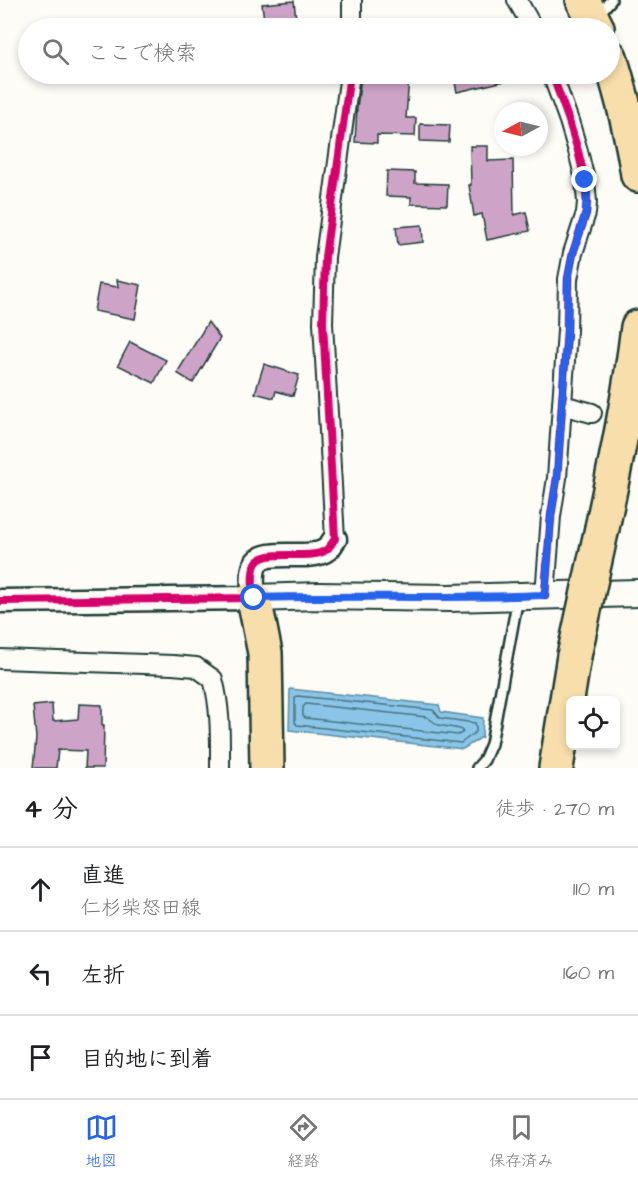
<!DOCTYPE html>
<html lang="ja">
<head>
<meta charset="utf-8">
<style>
  body { margin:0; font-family:"Architects Daughter","Klee One",sans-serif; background:#f2f2f2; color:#202124 }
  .controls { position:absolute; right:18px; bottom:18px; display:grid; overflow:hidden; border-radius:9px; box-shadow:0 3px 9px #0003 }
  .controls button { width:54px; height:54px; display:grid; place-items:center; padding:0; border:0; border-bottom:2px solid #e0e0e0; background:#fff; color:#202124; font:30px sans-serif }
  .compass { position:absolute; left:494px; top:102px; width:54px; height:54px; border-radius:50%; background:#fff; box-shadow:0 3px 9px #0003; rotate:263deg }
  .stop { position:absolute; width:18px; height:18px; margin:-14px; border:4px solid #2563eb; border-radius:50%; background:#fff }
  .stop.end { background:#2563eb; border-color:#fff; box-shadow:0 2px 6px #0008 }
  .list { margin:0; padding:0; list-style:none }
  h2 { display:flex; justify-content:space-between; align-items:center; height:78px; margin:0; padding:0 24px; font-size:26px }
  h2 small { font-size:20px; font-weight:400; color:#757577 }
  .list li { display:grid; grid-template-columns:39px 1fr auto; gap:18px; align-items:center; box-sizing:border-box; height:84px; padding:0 24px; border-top:2px solid #e0e0e0 }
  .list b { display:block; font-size:22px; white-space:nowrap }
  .list p { margin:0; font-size:20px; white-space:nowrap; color:#757577 }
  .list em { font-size:20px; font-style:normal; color:#757577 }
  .icon { flex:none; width:33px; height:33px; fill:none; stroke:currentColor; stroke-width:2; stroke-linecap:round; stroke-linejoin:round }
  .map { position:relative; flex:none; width:638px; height:768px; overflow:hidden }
  .search { position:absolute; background:#fff; box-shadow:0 3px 9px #0003; left:18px; right:18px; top:18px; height:66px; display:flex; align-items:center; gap:15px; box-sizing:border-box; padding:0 21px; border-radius:33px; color:#757577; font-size:22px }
  .sheet { height:330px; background:#fff }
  nav { display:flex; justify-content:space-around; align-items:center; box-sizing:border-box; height:84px; border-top:2px solid #e0e0e0; background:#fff; font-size:16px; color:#757577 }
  nav a { display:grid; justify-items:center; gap:3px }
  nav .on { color:#2563eb }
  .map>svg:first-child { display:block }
  .water { fill:#8ac5e9; stroke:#5f8fa1; stroke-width:1.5 }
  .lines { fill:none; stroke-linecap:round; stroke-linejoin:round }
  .shore { stroke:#4a737c; stroke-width:1.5 }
  .building { fill:#cea3c8; stroke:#1f3d34; stroke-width:1.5 }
  .service-casing { stroke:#1f3d34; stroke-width:14 }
  .minor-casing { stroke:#1f3d34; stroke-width:22 }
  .tertiary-casing { stroke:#1f3d34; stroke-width:27 }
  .secondary-casing { stroke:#1f3d34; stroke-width:30 }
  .motorway-casing { stroke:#1f3d34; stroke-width:38 }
  .service { stroke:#fdfcf7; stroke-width:9 }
  .minor { stroke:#fdfcf7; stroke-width:18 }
  .tertiary { stroke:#fdfcf7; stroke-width:22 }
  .secondary { stroke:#fdfcf7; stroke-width:26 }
  .motorway { stroke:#f8deab; stroke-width:33 }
  .motorway-bridge-casing { stroke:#1f3d34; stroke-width:38; stroke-linecap:butt }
  .motorway-bridge { stroke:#f8deab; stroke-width:33 }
  .cycleway-casing { stroke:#fdfcf7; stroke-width:11 }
  .cycleway { stroke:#d6006c; stroke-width:8 }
  .route { stroke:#2563eb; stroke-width:8 }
</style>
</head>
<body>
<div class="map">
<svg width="638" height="768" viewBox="0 0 638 768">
  <rect width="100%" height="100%" fill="#fdfcf7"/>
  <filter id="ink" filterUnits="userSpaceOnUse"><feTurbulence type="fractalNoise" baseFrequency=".0167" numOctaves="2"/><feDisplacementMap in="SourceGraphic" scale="12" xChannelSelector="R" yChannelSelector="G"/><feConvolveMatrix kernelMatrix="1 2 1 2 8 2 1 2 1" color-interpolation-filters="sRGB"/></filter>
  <g filter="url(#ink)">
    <path class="water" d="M 290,689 L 439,705 L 441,712 L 483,718 L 482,737 L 463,749 L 289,730 Z"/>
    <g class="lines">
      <g class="shore">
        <path d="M 297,696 L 433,710 L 440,718 L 475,723 L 476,726 L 476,732 L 461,743 L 297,725 L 295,722 L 295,698 Z"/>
        <path d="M 306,704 L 427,717 L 438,725 L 460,729 L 463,732 L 458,735 L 305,718 L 303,716 L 303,707 Z"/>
      </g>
    </g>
    <g class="building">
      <path d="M 294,1 L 297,28 L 265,28 L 262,4 Z"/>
      <path d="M 453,74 L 514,74 L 514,79 L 457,92 Z"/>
      <path d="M 394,76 L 409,76 L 406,118 L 416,118 L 415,136 L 377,135 L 377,143 L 355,142 L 357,108 L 361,77 L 393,79 Z"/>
      <path d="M 420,124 L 450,125 L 449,142 L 420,141 Z"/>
      <path d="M 470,146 L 488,146 L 488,161 L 513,160 L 514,215 L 526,212 L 530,231 L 487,240 L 482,214 L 474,216 L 469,185 L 471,185 Z"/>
      <path d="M 387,171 L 415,172 L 415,183 L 448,184 L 447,205 L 411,204 L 411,197 L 386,196 Z"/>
      <path d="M 422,225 L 423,242 L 398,245 L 396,227 Z"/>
      <path d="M 117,280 L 141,285 L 135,319 L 94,311 L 99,284 L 118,287 Z"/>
      <path d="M 208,322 L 220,338 L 193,383 L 177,373 Z"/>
      <path d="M 130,342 L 166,360 L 154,383 L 118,365 Z"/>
      <path d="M 264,364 L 299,375 L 293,396 L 276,391 L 274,398 L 255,393 Z"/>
      <path d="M 52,704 L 53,721 L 78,719 L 79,704 L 102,705 L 102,725 L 104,725 L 103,768 L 85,768 L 86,751 L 58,750 L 56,768 L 33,768 L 36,738 L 33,706 Z"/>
    </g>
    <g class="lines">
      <g class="service-casing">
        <g id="service">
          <path d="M 602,17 L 603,9 L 611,0"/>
          <path d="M 477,768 L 484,760 L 491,744 L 518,597"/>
        </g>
      </g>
      <g class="minor-casing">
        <g id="minor">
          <path d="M 352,0 L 352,28"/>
          <path d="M 517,0 L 533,28"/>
          <path d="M 562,405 L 592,413"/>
          <path d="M 335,539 L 323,323 L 325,257 L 350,74"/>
          <path d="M 545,595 L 551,516 L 557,478 L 567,331 L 568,279 L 573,253 L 586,213 L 587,202 L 585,180 L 578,151 L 569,121 L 552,74"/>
          <path d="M 0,659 L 173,665 L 196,667 L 213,679 C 221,709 220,737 220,768"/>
        </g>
      </g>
      <g class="tertiary-casing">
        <path id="tertiary" d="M 0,601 L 254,598 C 253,588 251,575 255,565 C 263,546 310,562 326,550 C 330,548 332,542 335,539"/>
      </g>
      <g class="secondary-casing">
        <path id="secondary" d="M 254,598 L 320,596 L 449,598 L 638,593"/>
      </g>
      <g class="motorway-casing">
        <g id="motorway">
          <path d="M 583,0 L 597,28"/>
          <path d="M 610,57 C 622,96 632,134 638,175"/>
          <path d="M 602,528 C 616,461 630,395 638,327"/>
          <path d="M 254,598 L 265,653 L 267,768"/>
          <path d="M 556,768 L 574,656"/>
        </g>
      </g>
      <use href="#service" class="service"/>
      <use href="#minor" class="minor"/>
      <use href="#tertiary" class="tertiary"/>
      <use href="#secondary" class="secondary"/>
      <use href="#motorway" class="motorway"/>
      <g class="motorway-bridge-casing">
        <path id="motorway-bridge" d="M 574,656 L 602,528"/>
      </g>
      <use href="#motorway-bridge" class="motorway-bridge"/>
      <g class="cycleway-casing">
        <g id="cycleway">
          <path d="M 545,595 L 551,516 L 557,478 L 567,331 L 568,279 L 573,253 L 586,213 L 587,202 L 585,180 L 578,151 L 569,121 L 552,74"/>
          <path d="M 0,601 L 254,598 C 253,588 251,575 255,565 C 263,546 310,562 326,550 C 330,548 332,542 335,539 L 323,323 L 325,257 L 350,74"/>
        </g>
      </g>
      <use href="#cycleway" class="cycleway"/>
    </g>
  </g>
  <g class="lines" filter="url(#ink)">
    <path class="route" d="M 254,598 C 351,595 448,599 545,595 L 551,516 L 557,478 L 567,331 L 568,279 L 573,253 L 586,213 L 587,192 L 585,180"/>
  </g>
</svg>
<div class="controls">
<button><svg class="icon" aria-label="locate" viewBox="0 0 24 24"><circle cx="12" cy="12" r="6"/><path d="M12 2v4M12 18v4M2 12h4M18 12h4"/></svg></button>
</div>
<svg class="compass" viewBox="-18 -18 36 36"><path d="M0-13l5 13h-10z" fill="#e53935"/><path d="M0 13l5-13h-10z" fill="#757577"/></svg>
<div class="stop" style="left:254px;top:598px"></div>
<div class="stop end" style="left:585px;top:180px"></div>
<div class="search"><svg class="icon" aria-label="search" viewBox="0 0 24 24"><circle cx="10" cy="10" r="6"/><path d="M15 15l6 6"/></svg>ここで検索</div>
</div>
<section class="sheet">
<h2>4 分<small>徒歩 · 270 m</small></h2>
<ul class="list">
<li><svg class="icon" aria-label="ahead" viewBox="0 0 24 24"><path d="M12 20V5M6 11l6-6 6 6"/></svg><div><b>直進</b><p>仁杉柴怒田線</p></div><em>110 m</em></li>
<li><svg class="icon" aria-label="left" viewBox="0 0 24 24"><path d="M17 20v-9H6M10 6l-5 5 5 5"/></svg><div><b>左折</b></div><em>160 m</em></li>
<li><svg class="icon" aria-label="arrive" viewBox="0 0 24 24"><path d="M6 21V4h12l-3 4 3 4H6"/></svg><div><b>目的地に到着</b></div></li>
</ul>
</section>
<nav>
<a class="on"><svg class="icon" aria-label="map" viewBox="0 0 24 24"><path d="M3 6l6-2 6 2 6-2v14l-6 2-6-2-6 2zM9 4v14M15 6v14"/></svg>地図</a>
<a><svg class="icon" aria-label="directions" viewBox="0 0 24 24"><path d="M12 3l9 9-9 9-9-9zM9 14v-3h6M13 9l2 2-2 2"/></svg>経路</a>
<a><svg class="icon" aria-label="saved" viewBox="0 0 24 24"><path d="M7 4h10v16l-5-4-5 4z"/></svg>保存済み</a>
</nav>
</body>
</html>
